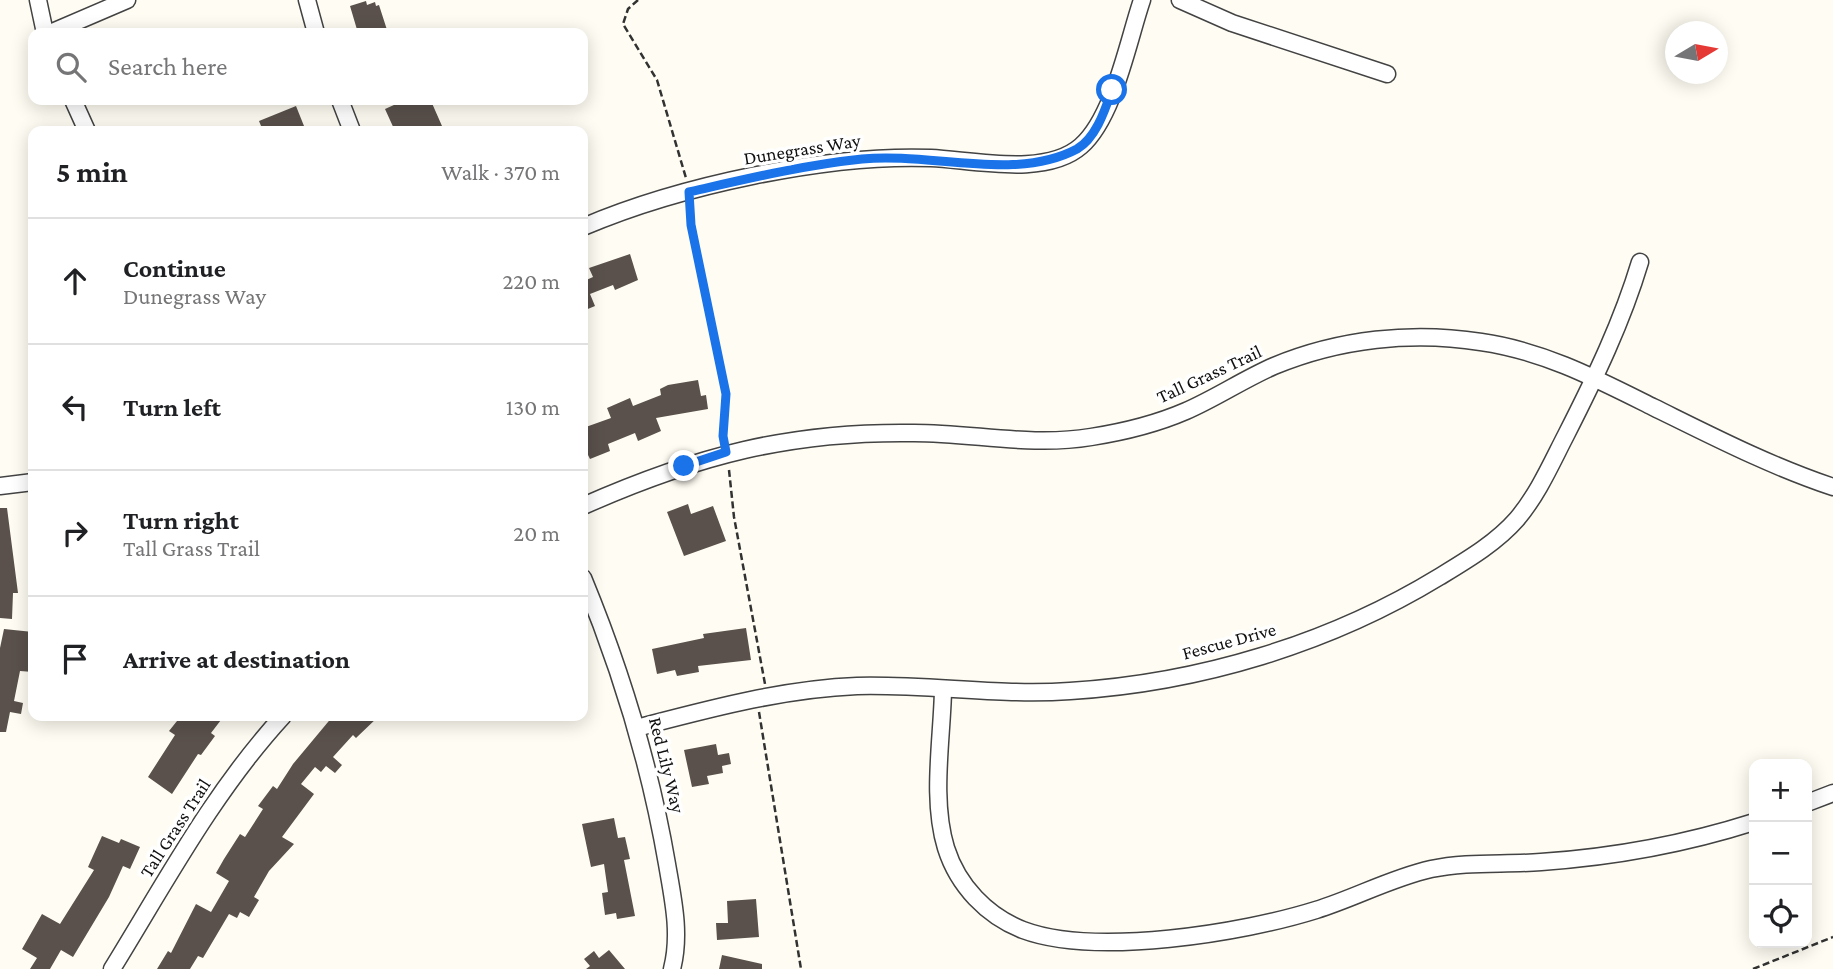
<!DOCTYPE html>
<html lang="en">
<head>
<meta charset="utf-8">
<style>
  body { margin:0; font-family:"Crimson Pro",serif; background:#f2f2f2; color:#202124 }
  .controls { position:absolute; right:21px; bottom:21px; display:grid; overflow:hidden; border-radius:14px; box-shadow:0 4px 18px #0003 }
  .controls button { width:63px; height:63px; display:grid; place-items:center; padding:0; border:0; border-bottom:2px solid #e0e0e0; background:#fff; color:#202124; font:35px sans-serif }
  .compass { position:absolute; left:1665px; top:21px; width:63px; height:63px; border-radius:50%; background:#fff; box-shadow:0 4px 18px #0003; rotate:80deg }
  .stop { position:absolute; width:21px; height:21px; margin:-16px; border:5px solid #1a73e8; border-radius:50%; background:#fff }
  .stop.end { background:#1a73e8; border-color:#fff; box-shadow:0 2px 7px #0008 }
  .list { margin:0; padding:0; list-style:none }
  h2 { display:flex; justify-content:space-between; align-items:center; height:91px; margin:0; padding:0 28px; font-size:30px }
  h2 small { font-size:23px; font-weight:400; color:#757577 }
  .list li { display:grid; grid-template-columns:46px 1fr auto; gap:21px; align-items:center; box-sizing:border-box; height:126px; padding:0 28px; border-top:2px solid #e0e0e0 }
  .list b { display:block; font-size:26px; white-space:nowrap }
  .list p { margin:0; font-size:23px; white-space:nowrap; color:#757577 }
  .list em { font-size:23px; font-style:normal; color:#757577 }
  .icon { flex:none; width:38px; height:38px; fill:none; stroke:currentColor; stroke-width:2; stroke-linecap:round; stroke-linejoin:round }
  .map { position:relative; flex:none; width:1833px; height:969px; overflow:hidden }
  .search { position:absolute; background:#fff; box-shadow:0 4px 18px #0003; left:28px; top:28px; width:560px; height:77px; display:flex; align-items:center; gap:18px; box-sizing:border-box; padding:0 24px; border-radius:14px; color:#757577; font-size:26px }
  .panel { position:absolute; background:#fff; box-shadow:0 4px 18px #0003; left:28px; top:126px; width:560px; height:595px; border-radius:14px }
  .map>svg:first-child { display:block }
  .building { fill:#5a514c }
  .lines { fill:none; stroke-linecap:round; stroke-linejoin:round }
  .minor-casing { stroke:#434343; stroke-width:19 }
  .path { stroke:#323232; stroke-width:2.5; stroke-dasharray:7 3.5; stroke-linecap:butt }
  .minor { stroke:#fff; stroke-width:16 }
  .route { stroke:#1a73e8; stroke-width:9 }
  .labels { text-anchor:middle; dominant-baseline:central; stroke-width:7; stroke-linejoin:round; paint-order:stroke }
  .street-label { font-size:19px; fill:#101010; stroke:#fff }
</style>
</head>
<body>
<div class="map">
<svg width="1833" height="969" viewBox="0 0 1833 969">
  <rect width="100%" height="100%" fill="#fffdf3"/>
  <g class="building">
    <path d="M 366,1 L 367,5 L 375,2 L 376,6 L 379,5 L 388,33 L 358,33 L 350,6 Z"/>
    <path d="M 405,100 L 422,100 L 424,104 L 431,101 L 442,126 L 431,131 L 395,131 L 385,109 Z"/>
    <path d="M 296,106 L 306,131 L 263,131 L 259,121 Z"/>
    <path d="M 630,254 L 638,280 L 615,290 L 613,285 L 590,294 L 595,306 L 583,311 L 583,277 L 584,281 L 593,277 L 589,268 Z"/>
    <path d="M 698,380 L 701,396 L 706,395 L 708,409 L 656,418 L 661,431 L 638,441 L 635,433 L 608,444 L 610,451 L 590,459 L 588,455 L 583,457 L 583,428 L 611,418 L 607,408 L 630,398 L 633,406 L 661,395 L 660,389 L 668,385 Z"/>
    <path d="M 688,504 L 691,514 L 713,506 L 726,541 L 684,556 L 667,512 Z"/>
    <path d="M 0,508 L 7,508 L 18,593 L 13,593 L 12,619 L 0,618 Z"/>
    <path d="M 746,628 L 751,660 L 698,666 L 699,672 L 677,676 L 675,670 L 657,674 L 652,649 L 704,638 L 703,634 Z"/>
    <path d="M 4,629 L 33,632 L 33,672 L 20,671 L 14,701 L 23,703 L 21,714 L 10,712 L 6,732 L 0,732 L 0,648 Z"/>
    <path d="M 181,716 L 224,716 L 211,733 L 215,736 L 201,755 L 198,754 L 172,794 L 148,777 L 175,735 L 169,731 Z"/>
    <path d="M 333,716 L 379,716 L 356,738 L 353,735 L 333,757 L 342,765 L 335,773 L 326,766 L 321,772 L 315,767 L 301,784 L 314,794 L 282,837 L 294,844 L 269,871 L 254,897 L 259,900 L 249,917 L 240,912 L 237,918 L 229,914 L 203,958 L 198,956 L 190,969 L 157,969 L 168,951 L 171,953 L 196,904 L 211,912 L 229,881 L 216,873 L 224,859 L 240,834 L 245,837 L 263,809 L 258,806 L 273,786 L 277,789 L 293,764 Z"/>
    <path d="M 716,744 L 718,755 L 729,753 L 731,764 L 722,766 L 723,773 L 707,776 L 709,784 L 692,787 L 684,750 Z"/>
    <path d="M 614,818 L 618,838 L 625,837 L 630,859 L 624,860 L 635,916 L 617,919 L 616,913 L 605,915 L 602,893 L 608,892 L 604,864 L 591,867 L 582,824 Z"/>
    <path d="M 102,836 L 119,843 L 121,839 L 140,847 L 130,869 L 123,866 L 109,897 L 73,957 L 61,950 L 50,969 L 30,969 L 37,958 L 22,949 L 42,914 L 60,924 L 94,870 L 88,867 Z"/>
    <path d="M 756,899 L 759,937 L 717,940 L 716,923 L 728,923 L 727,901 Z"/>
    <path d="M 609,950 L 625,969 L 586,969 L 590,966 L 584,959 L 594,951 L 599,958 Z"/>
    <path d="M 722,955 L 762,964 L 762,969 L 719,969 Z"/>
  </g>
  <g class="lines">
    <g class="minor-casing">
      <g id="minor">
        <path d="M 38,0 L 45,33"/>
        <path d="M 307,0 L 316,33"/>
        <path d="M 1180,0 L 1232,23 L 1387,74"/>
        <path d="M 50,33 L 127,0"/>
        <path d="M 73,100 L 87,131"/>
        <path d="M 340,100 L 352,131"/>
        <path d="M 583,227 C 679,186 826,154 931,158 C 973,160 1046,177 1081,146 C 1114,117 1128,41 1142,0"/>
        <path d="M 0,486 L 33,482"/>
        <path d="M 583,506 C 696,456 790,431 914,433 C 974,433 1031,447 1091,437 C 1123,432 1156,424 1186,411 C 1216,398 1244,379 1274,366 C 1339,339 1412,331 1481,342 C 1544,351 1597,379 1653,407 C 1712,436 1770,466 1833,487"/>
        <path d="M 583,578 C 621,670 650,765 667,864 C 673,899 681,934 672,969"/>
        <path d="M 943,690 C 942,740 931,799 946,848 C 958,886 987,916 1023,930 C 1095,957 1243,933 1316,910 C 1355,898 1391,878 1431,869 C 1468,861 1504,865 1541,862 C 1614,857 1685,844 1754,822"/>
        <path d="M 636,728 C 709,709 782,689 857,686 C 929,684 999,696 1070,691 C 1199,683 1329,644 1439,577 C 1467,560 1496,543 1517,519 C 1538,494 1551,464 1566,435 C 1595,378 1622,322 1640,262"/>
        <path d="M 1807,803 L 1833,793"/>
        <path d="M 112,969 C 165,883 214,791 283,716"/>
      </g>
    </g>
    <g class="path">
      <path d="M 638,0 L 628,9 L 623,24 L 657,80 L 686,178"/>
      <path d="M 690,205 L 726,394 L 724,439"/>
      <path d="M 729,470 L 734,517 L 765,684"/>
      <path d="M 759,712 L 801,969"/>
      <path d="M 1753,969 L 1833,937"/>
    </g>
    <use href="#minor" class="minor"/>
  </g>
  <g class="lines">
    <path class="route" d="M 684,466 L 726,452 L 723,436 L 726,394 L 691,225 L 689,192 C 746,179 804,165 862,159 C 931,152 1015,182 1077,149 C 1096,138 1105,110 1112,90"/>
  </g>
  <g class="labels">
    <g class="street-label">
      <text transform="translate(802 149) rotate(-9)">Dunegrass Way</text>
      <text transform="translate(1209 374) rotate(-25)">Tall Grass Trail</text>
      <text transform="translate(1229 641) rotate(-15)">Fescue Drive</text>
      <text transform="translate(667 765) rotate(76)">Red Lily Way</text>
      <text transform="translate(175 828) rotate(-57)">Tall Grass Trail</text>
    </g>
  </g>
</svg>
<div class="controls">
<button>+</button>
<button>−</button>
<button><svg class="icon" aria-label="locate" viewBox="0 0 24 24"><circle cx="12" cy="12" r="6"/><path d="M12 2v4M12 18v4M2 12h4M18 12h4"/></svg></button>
</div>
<svg class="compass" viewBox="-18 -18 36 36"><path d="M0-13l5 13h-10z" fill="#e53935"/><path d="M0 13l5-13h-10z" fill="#757577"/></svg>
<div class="stop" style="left:1112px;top:90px"></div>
<div class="stop end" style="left:684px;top:466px"></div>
<div class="search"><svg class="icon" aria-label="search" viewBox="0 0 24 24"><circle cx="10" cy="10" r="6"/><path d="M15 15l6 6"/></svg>Search here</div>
<section class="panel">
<h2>5 min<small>Walk · 370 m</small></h2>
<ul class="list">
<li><svg class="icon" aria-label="ahead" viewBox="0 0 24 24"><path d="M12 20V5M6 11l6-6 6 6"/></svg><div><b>Continue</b><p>Dunegrass Way</p></div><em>220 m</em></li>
<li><svg class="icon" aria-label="left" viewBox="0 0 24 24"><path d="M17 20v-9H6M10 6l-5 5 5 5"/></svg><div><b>Turn left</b></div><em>130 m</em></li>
<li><svg class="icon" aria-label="right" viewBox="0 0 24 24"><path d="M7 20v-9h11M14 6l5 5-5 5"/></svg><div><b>Turn right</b><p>Tall Grass Trail</p></div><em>20 m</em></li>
<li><svg class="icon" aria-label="arrive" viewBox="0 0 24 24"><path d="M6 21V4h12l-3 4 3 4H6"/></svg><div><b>Arrive at destination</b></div></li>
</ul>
</section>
</div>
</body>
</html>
